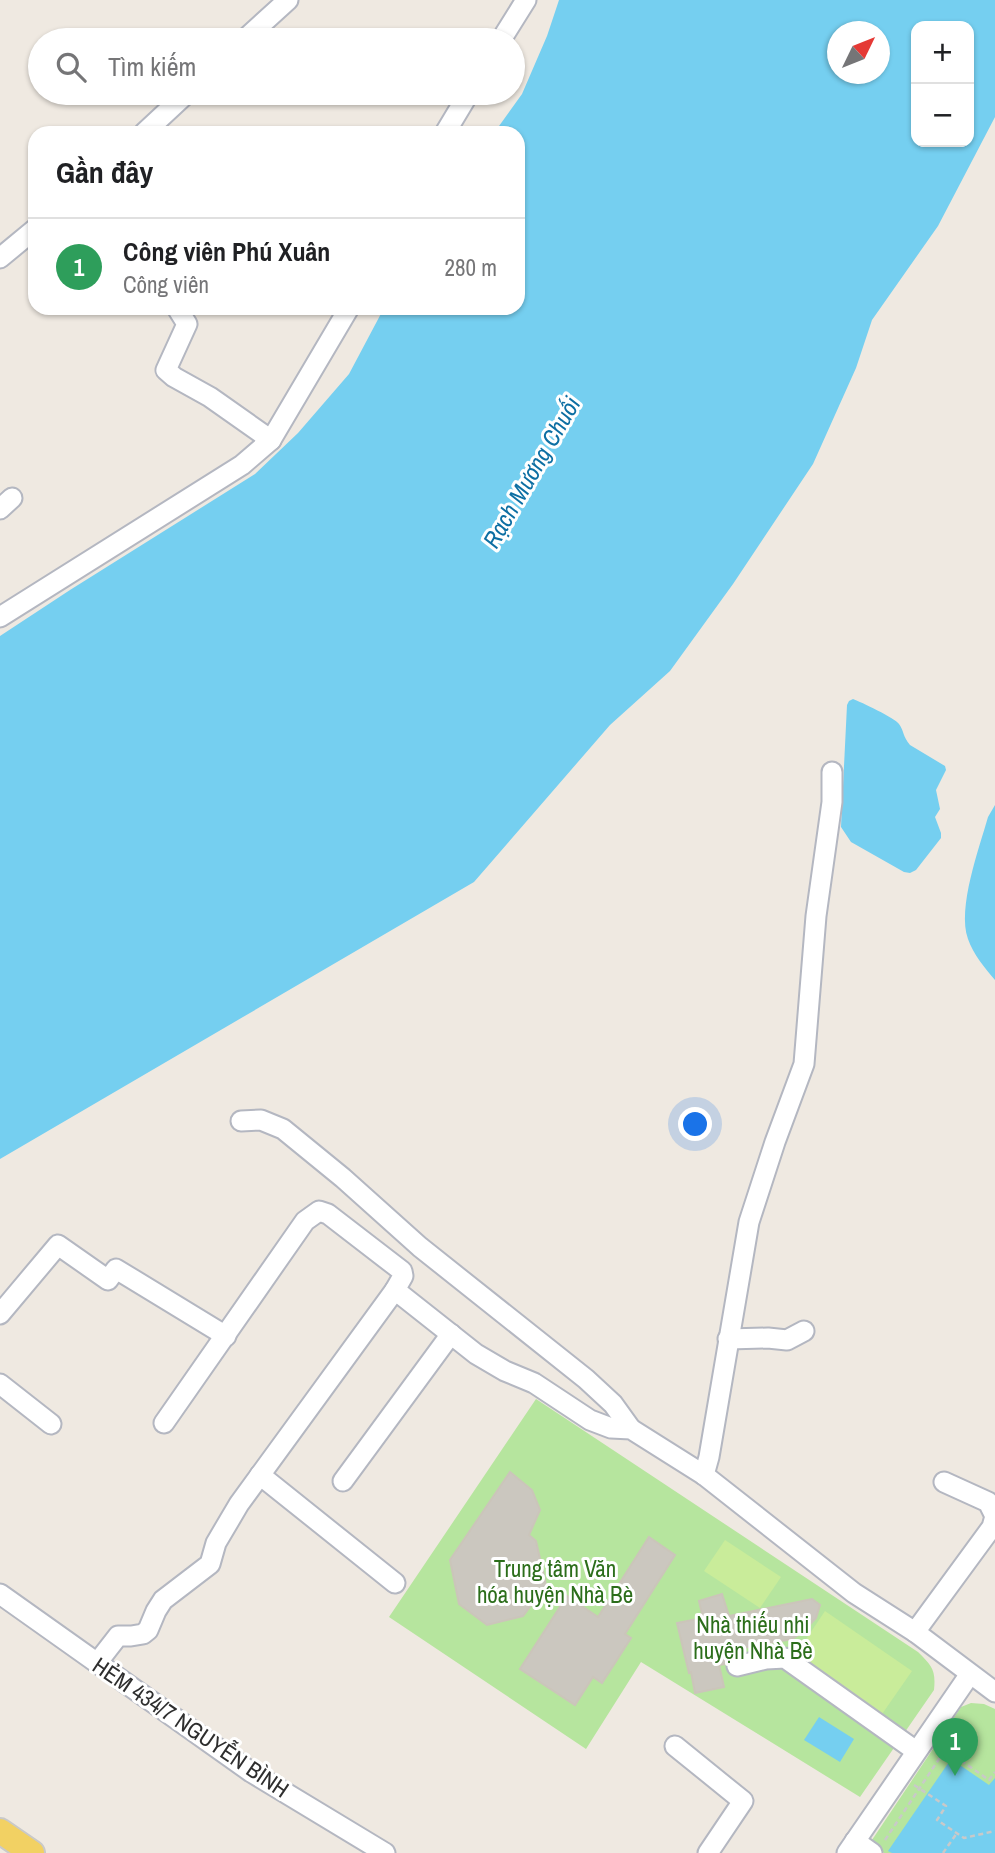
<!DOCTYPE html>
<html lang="vi">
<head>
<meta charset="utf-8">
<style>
  body { margin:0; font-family:"Archivo Narrow",sans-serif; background:#f2f2f2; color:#202124 }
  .controls { position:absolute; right:21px; top:21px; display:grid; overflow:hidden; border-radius:14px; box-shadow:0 2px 5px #0004 }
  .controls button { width:63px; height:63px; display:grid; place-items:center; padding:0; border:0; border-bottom:2px solid #e0e0e0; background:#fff; color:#202124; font:35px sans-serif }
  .compass { position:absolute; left:827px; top:21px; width:63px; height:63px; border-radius:50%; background:#fff; box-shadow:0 2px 5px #0004; rotate:47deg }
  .you { position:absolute; left:696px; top:1125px; width:24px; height:24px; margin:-18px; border:5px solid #fff; border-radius:50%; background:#1a73e8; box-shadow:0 0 0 10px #1a73e833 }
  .badge { display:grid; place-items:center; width:46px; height:46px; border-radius:50%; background:#0b8043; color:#fff; font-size:23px; font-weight:700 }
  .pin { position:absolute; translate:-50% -58px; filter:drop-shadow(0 2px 4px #0008) }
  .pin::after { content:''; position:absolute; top:37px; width:24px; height:21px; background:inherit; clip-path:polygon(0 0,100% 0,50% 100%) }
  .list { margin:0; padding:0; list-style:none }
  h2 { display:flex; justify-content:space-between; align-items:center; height:91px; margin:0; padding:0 28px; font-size:30px }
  h2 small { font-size:23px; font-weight:400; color:#757577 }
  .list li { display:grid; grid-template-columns:46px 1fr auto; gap:21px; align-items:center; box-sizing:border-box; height:98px; padding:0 28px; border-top:2px solid #e0e0e0 }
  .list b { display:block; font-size:26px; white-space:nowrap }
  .list p { margin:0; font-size:23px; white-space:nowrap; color:#757577 }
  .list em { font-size:23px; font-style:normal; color:#757577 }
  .icon { flex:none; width:38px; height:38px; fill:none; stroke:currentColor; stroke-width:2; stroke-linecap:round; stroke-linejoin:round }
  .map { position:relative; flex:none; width:995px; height:1853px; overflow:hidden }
  .search { position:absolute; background:#fff; box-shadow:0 2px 5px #0004; left:28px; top:28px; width:497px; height:77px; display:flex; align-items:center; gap:18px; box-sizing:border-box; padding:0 24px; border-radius:38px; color:#757577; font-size:26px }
  .panel { position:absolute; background:#fff; box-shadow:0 2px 5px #0004; left:28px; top:126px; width:497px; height:189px; border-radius:21px }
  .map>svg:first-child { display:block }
  .green { fill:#b6e59e }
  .pitch { fill:#c9ec9a }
  .water { fill:#75cff0; fill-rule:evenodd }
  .building { fill:#cbc7bf; stroke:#cbc5ba; stroke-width:2 }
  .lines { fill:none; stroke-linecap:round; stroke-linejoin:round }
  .minor-casing { stroke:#b4b7c1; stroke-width:23 }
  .major-casing { stroke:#c9c9c9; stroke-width:28 }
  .path { stroke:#c9c9c9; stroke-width:2.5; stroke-dasharray:5 3.5; stroke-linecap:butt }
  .minor { stroke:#fff; stroke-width:19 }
  .major { stroke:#f2d163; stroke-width:24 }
  .labels { text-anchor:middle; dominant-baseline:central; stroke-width:6; stroke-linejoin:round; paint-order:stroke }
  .park-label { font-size:23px; fill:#2c6e1b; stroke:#fff }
  .street-label { font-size:23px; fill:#2e2e2e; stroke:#fff }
  .water-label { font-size:24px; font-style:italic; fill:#0d6fa3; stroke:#fff }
</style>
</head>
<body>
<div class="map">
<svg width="995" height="1853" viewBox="0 0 995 1853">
  <rect width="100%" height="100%" fill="#efe9e1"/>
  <g class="green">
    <path d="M 536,1399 L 918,1652 C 932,1666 936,1670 934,1690 L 860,1797 L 641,1662 L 586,1749 L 389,1617 Z"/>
    <path d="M 971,1703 L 984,1704 L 995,1709 L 995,1853 L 884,1853 L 870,1843 L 961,1707 Z"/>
  </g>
  <g class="pitch">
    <path d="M 725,1540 L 781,1577 L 760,1608 L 704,1571 Z"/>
    <path d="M 825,1611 L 912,1671 L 880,1717 L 794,1657 Z"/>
  </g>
  <g class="water">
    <path d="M 559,0 L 995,0 L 995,117 L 938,226 L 872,320 L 856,368 L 813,464 L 733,584 L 670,671 L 610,725 L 474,882 L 0,1159 L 0,636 L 70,590 L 255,474 L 298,433 L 349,374 L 384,308 L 518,308 L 518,133 L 494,133 L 522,94 L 547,36 ZM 916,26 L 969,26 L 969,142 L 916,142 ZM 838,32 L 880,32 L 880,74 L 838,74 Z"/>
    <path d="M 853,699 C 861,702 895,718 899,724 C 904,731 903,737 910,745 L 945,766 L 946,770 L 936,790 L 940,809 L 935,817 L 941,833 L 941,838 L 916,870 L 910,873 L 904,872 L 851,842 L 841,827 L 847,705 L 849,701 Z"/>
    <path d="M 995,805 L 995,980 C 985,968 973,954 968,939 C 957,908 979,849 988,817 Z"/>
    <path d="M 819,1717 L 854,1739 L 840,1762 L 804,1740 Z"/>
    <path d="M 951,1759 L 989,1785 L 995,1778 L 995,1853 L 892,1853 L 888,1851 Z"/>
  </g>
  <g class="building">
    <path d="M 510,1472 L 532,1490 L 540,1510 L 529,1535 L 536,1541 L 546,1585 L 523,1616 L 487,1625 L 459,1604 L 450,1560 Z"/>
    <path d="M 649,1537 L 675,1555 L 625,1634 L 631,1638 L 602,1683 L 593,1677 L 575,1705 L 520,1669 L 567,1596 L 598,1617 Z"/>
    <path d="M 722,1594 L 729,1616 L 812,1599 L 820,1605 L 816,1618 L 803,1632 L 792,1639 L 732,1650 L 733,1655 L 728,1658 L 725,1664 L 719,1665 L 724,1687 L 695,1693 L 691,1672 L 689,1673 L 677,1623 L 703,1618 L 699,1601 Z"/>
  </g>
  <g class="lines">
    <g class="minor-casing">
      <g id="minor">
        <path d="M 244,40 L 288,0"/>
        <path d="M 501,40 L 526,0"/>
        <path d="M 144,133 L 187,93"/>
        <path d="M 445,133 L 469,93"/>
        <path d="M 0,258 L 35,229"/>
        <path d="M 177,308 L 187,324 L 166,370 L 174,377 L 210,397 L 271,440"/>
        <path d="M 0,509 L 12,498"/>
        <path d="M 0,617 L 242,465 L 271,440 L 349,308"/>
        <path d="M 241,1121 L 261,1120 L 283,1129 L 343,1178 L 420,1247 L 586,1379 L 613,1404 L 631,1429"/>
        <path d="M 0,1314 L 58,1245 L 108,1280 L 116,1269 L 226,1336"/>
        <path d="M 728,1339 L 768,1338 L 787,1340 L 804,1331"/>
        <path d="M 0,1384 L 51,1424"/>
        <path d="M 164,1423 L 305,1221 L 319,1211 L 328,1214 L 402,1271 L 403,1276 L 395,1290 L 476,1354 L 505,1371 L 534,1383 L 590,1420 L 611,1428 L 631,1429 L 704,1475 L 854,1593 L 915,1632 L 995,1692"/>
        <path d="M 260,1475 L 395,1583"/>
        <path d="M 704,1475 L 709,1457 L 749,1222 L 775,1142 L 804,1064 L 816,916 L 832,802 L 832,772"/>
        <path d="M 343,1481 L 451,1334"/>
        <path d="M 0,1594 L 251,1772 L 385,1853"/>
        <path d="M 915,1632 L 992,1527 L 995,1516 L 988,1502 L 944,1482"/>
        <path d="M 97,1663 L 118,1636 L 131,1636 L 143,1634 L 148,1630 L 156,1611 L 163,1600 L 210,1564 L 216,1543 L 239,1504 L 395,1290"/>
        <path d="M 737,1666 L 766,1659 L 785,1658 L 916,1751"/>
        <path d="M 675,1746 L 743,1801 L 708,1853"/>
        <path d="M 855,1841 L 872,1853"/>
        <path d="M 847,1853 L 970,1674"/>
      </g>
    </g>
    <g class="major-casing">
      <path id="major" d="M 0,1831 L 32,1853"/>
    </g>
    <g class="path">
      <path d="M 940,1746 L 989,1780 L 995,1772"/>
      <path d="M 914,1785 L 946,1806 L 937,1820 L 964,1838 L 995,1831"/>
      <path d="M 885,1840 L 945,1750"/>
      <path d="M 943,1853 L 957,1833"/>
    </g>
    <use href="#minor" class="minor"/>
    <use href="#major" class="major"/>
  </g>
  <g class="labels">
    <g class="park-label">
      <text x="555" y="1568">Trung tâm Văn<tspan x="555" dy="26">hóa huyện Nhà Bè</tspan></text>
      <text x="753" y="1624">Nhà thiếu nhi<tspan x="753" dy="26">huyện Nhà Bè</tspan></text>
    </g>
    <g class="street-label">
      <text transform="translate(191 1727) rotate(34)">HẺM 434/7 NGUYỄN BÌNH</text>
    </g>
    <g class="water-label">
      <text transform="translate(531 472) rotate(-60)">Rạch Mương Chuối</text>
    </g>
  </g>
</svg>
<div class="controls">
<button>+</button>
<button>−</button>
</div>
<svg class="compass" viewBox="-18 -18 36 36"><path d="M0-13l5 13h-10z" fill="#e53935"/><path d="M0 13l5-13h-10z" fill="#757577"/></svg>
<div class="you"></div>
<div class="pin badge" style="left:955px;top:1776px;background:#2e9e5b">1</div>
<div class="search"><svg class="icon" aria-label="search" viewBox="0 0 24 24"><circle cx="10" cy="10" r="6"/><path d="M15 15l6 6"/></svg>Tìm kiếm</div>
<section class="panel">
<h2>Gần đây<small></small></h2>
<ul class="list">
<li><span class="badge" style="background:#2e9e5b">1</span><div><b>Công viên Phú Xuân</b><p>Công viên</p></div><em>280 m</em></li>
</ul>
</section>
</div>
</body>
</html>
